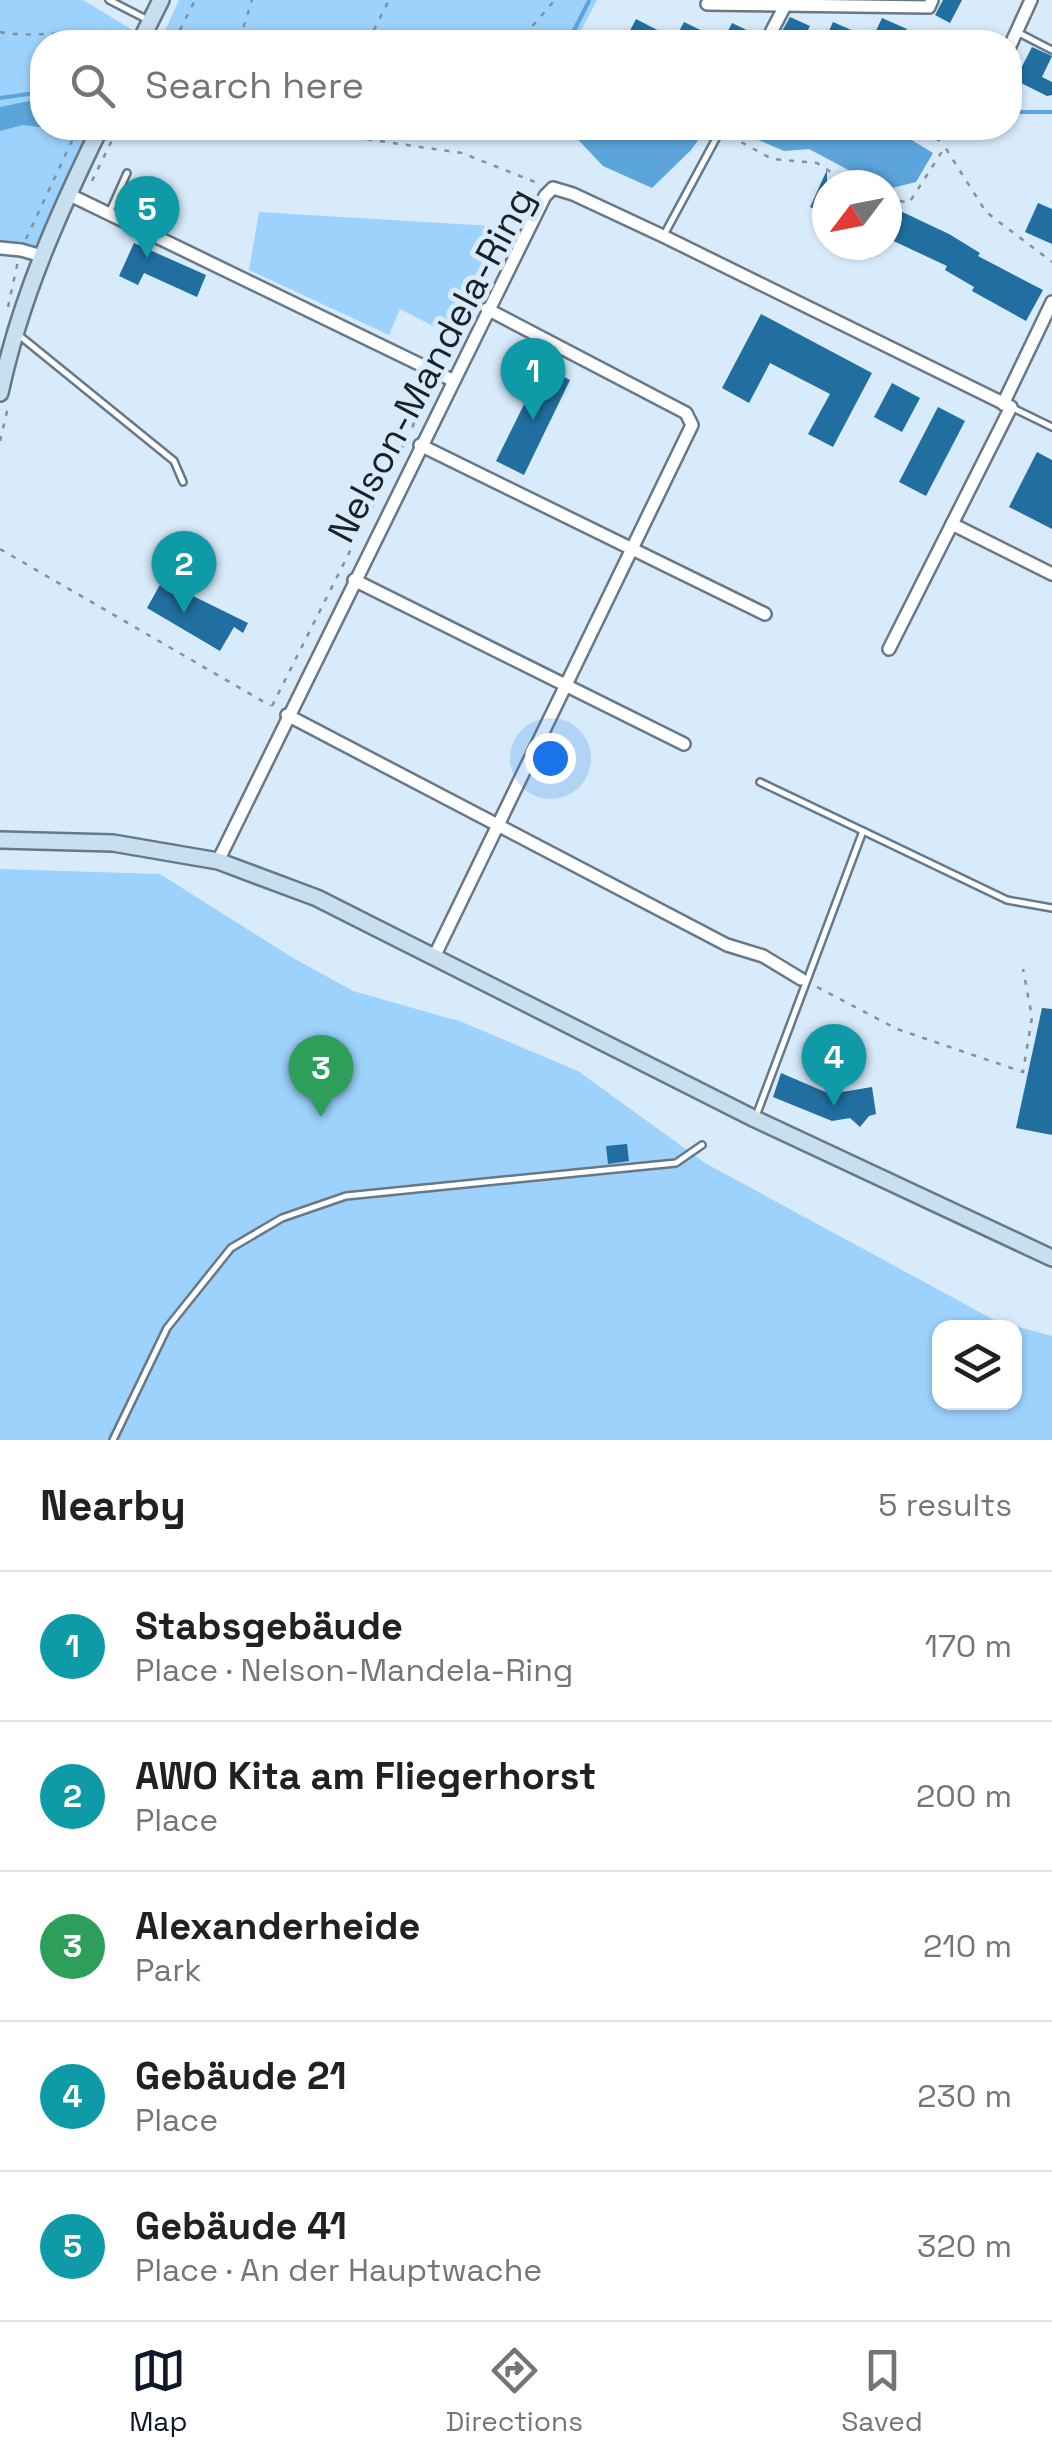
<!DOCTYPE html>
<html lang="en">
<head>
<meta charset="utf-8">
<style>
  body { margin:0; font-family:"Space Grotesk",sans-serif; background:#f2f2f2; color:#202124 }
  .controls { position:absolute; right:30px; bottom:30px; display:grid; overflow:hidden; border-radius:20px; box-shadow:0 2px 8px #0004 }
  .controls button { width:90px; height:90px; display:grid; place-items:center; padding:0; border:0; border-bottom:2px solid #e0e0e0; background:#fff; color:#202124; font:50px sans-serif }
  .compass { position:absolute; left:812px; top:170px; width:90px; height:90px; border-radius:50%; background:#fff; box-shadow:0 2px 8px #0004; rotate:238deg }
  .you { position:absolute; left:550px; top:758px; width:35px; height:35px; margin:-25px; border:8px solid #fff; border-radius:50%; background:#1a73e8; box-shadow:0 0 0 15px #1a73e833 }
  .badge { display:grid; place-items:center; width:65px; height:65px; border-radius:50%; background:#111827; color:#fff; font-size:32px; font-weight:700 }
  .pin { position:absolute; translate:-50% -82px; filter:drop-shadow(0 2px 5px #0008) }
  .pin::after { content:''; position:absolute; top:52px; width:35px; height:30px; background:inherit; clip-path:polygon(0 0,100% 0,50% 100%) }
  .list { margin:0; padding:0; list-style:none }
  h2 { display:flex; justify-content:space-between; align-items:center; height:130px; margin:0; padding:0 40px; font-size:42px }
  h2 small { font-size:32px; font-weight:400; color:#757577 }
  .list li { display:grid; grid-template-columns:65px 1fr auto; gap:30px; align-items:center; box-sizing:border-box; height:150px; padding:0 40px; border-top:2px solid #e0e0e0 }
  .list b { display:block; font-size:38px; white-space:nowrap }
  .list p { margin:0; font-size:32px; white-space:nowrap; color:#757577 }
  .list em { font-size:32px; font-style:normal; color:#757577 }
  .icon { flex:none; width:55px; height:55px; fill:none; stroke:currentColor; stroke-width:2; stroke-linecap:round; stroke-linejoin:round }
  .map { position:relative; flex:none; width:1052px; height:1440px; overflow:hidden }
  .search { position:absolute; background:#fff; box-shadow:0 2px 8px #0004; left:30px; right:30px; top:30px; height:110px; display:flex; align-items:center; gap:25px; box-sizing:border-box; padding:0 35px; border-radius:40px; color:#757577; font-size:38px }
  .sheet { height:880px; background:#fff }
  nav { display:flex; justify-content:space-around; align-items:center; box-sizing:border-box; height:140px; border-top:2px solid #e0e0e0; background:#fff; font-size:28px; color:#757577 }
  nav a { display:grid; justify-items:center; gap:5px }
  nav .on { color:#111827 }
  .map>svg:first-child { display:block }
  .green { fill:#9cd2fc; fill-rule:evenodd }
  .water { fill:#5ca5db }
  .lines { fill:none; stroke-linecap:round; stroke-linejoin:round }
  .stream { stroke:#5ca5db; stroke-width:4 }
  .building { fill:#216fa1 }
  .lane-casing { stroke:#677886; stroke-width:10 }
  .street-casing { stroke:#677886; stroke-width:16 }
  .secondary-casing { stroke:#677886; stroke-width:20 }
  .path { stroke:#83919d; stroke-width:2.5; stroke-dasharray:5 8; stroke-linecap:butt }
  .lane { stroke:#fff; stroke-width:5 }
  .street { stroke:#fff; stroke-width:11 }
  .secondary { stroke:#c8dfef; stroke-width:15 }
  .labels { text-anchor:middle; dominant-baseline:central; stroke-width:10; stroke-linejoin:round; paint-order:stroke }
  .street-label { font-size:38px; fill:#1a2127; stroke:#d8ebfb }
</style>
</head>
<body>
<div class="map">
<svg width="1052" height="1440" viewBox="0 0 1052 1440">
  <rect width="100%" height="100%" fill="#d8ebfb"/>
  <g class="green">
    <path d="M 0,0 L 83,0 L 139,34 L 136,42 L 42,42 L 42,128 L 98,128 L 42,256 L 0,248 Z"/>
    <path d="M 179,0 L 597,0 L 575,42 L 160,42 Z"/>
    <path d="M 259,212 L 508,227 L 456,338 L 400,309 L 389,335 L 249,270 Z"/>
    <path d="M 0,869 L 160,874 L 293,958 L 353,991 L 462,1022 L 578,1071 L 705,1163 L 996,1321 L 1052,1336 L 1052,1440 L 0,1440 ZM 940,1328 L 1014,1328 L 1014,1402 L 940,1402 Z"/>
  </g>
  <g class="water">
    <path d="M 34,100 L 42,102 L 42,128 L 47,128 L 23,125 L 0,131 L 0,107 Z"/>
    <path d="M 567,128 L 707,128 L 691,150 L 652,188 L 603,166 Z"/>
    <path d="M 748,128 L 892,128 L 933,153 L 916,182 L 892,188 L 871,182 L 809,149 L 784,151 L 749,136 Z"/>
  </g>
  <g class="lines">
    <g class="stream">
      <path d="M 568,42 L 589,1"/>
      <path d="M 0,98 L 42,92"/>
      <path d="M 1010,112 L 1052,112"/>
      <path d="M 737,129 L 753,131"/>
    </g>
  </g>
  <g class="building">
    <path d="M 943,0 L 962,0 L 950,23 L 935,15 Z"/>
    <path d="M 790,17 L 810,26 L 802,42 L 776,42 Z"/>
    <path d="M 882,18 L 907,29 L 900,42 L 824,42 L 833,22 L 872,39 Z"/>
    <path d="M 636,19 L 675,39 L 684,22 L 723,41 L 732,23 L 755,34 L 750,42 L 624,42 Z"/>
    <path d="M 1032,47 L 1052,56 L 1042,77 L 1052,82 L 1052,95 L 1047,96 L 1015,80 Z"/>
    <path d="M 827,170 L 827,215 L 810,207 Z"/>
    <path d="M 1038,203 L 1052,209 L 1052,244 L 1025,232 Z"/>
    <path d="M 896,209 L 949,234 L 980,253 L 978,256 L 1043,290 L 1026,321 L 972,291 L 974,287 L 945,270 L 947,266 L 887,238 L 887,228 Z"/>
    <path d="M 134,243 L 206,275 L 197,297 L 144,273 L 138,285 L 119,276 Z"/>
    <path d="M 761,314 L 872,373 L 833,447 L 808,434 L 830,394 L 770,363 L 749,403 L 722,388 Z"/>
    <path d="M 543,366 L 570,380 L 524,475 L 496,461 Z"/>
    <path d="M 892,383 L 920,398 L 902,432 L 874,417 Z"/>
    <path d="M 938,407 L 965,421 L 926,496 L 899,482 Z"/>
    <path d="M 1037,452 L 1052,460 L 1052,529 L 1009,507 Z"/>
    <path d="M 161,583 L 186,597 L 187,593 L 248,623 L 243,633 L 234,627 L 220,651 L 147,608 Z"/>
    <path d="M 1042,1008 L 1052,1009 L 1052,1135 L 1016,1128 Z"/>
    <path d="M 781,1073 L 830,1094 L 872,1087 L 876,1114 L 869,1116 L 860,1127 L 850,1118 L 832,1121 L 773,1097 Z"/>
    <path d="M 627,1144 L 629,1161 L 608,1164 L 606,1146 Z"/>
  </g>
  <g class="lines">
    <g class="lane-casing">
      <g id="lane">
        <path d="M 109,0 L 146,19"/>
        <path d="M 1019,33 L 1052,50"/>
        <path d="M 110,211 L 127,173"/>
        <path d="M 665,233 L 719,133"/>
        <path d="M 20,336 L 174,461 L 183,482"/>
        <path d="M 1013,408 L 1052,427"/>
        <path d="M 863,831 L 1007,900 L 1052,908"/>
        <path d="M 756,1116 L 863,831 L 760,782"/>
        <path d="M 113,1440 L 167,1328 L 231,1248 L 282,1218 L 346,1196 L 676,1163 L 702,1145"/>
      </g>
    </g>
    <g class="street-casing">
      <g id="street">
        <path d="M 707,4 L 929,7 L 932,0"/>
        <path d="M 766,42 L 787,2"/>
        <path d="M 1010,46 L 1031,0"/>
        <path d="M 720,131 L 722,128"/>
        <path d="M 68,194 L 452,380"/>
        <path d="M 0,248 L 21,250 L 42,256"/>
        <path d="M 1003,404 L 1052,302"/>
        <path d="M 420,445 L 765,614"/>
        <path d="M 952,524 L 1052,574"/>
        <path d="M 354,580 L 684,744"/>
        <path d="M 287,715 L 727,945 L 763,956 L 801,979"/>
        <path d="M 218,861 L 545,196 L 553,188 L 573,194 L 663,236 L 1011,407 L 889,649"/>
        <path d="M 434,957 L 692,425 L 686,413 L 487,309"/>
      </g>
    </g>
    <g class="secondary-casing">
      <g id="secondary">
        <path d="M 140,42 L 161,0"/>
        <path d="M 0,393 C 20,299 58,214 100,128"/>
        <path d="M 0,840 L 113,843 L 218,861 L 317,898 L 755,1119 L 1052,1258"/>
      </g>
    </g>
    <g class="path">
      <path d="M 0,32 C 40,40 86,24 124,42"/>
      <path d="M 119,42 L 129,30"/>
      <path d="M 174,42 L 195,0"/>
      <path d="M 222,42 L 244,26 L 252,0"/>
      <path d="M 368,42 L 389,0"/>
      <path d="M 513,42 L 521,39 L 555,0"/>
      <path d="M 290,128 L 462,153 L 540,184"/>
      <path d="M 927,128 L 944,146"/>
      <path d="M 730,136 L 772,159 L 817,163 L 850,185"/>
      <path d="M 92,181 L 118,128"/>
      <path d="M 887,198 L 909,203 L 945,147 L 986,212 L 1052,262"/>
      <path d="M 26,239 L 78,128"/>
      <path d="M 8,307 L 18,261"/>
      <path d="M 0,441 L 9,403"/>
      <path d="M 0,549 L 271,706"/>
      <path d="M 272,706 L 413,426 L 426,379"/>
      <path d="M 817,987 L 897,1029 L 1023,1072 L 1032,1017 L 1023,969"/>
    </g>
    <use href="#lane" class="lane"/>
    <use href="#street" class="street"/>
    <use href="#secondary" class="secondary"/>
  </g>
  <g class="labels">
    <g class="street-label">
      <text transform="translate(431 365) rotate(-62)">Nelson-Mandela-Ring</text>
    </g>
  </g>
</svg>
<div class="controls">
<button><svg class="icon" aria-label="layers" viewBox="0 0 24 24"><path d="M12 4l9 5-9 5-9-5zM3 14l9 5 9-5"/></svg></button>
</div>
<svg class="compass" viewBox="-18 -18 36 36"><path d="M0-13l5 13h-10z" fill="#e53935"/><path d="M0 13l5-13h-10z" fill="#757577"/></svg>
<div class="you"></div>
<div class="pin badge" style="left:533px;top:420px;background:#0f9aa8">1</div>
<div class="pin badge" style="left:184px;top:613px;background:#0f9aa8">2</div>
<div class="pin badge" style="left:321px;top:1117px;background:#2e9e5b">3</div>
<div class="pin badge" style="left:834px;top:1106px;background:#0f9aa8">4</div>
<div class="pin badge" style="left:147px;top:258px;background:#0f9aa8">5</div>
<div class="search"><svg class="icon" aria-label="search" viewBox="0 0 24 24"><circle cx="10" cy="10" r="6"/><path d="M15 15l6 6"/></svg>Search here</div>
</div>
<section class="sheet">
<h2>Nearby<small>5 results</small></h2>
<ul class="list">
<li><span class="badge" style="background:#0f9aa8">1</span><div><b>Stabsgebäude</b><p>Place · Nelson-Mandela-Ring</p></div><em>170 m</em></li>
<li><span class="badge" style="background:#0f9aa8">2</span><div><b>AWO Kita am Fliegerhorst</b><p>Place</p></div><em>200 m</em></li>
<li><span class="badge" style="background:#2e9e5b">3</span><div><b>Alexanderheide</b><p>Park</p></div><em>210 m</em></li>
<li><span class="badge" style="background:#0f9aa8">4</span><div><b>Gebäude 21</b><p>Place</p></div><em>230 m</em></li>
<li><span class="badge" style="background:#0f9aa8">5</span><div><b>Gebäude 41</b><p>Place · An der Hauptwache</p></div><em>320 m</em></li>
</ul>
</section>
<nav>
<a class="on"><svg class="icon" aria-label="map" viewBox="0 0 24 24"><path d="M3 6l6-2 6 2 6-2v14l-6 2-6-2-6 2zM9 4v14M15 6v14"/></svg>Map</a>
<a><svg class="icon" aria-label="directions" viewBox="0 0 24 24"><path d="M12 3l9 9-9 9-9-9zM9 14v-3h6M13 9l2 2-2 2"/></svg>Directions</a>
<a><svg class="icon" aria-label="saved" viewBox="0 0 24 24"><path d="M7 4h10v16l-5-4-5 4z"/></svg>Saved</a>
</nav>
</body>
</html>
